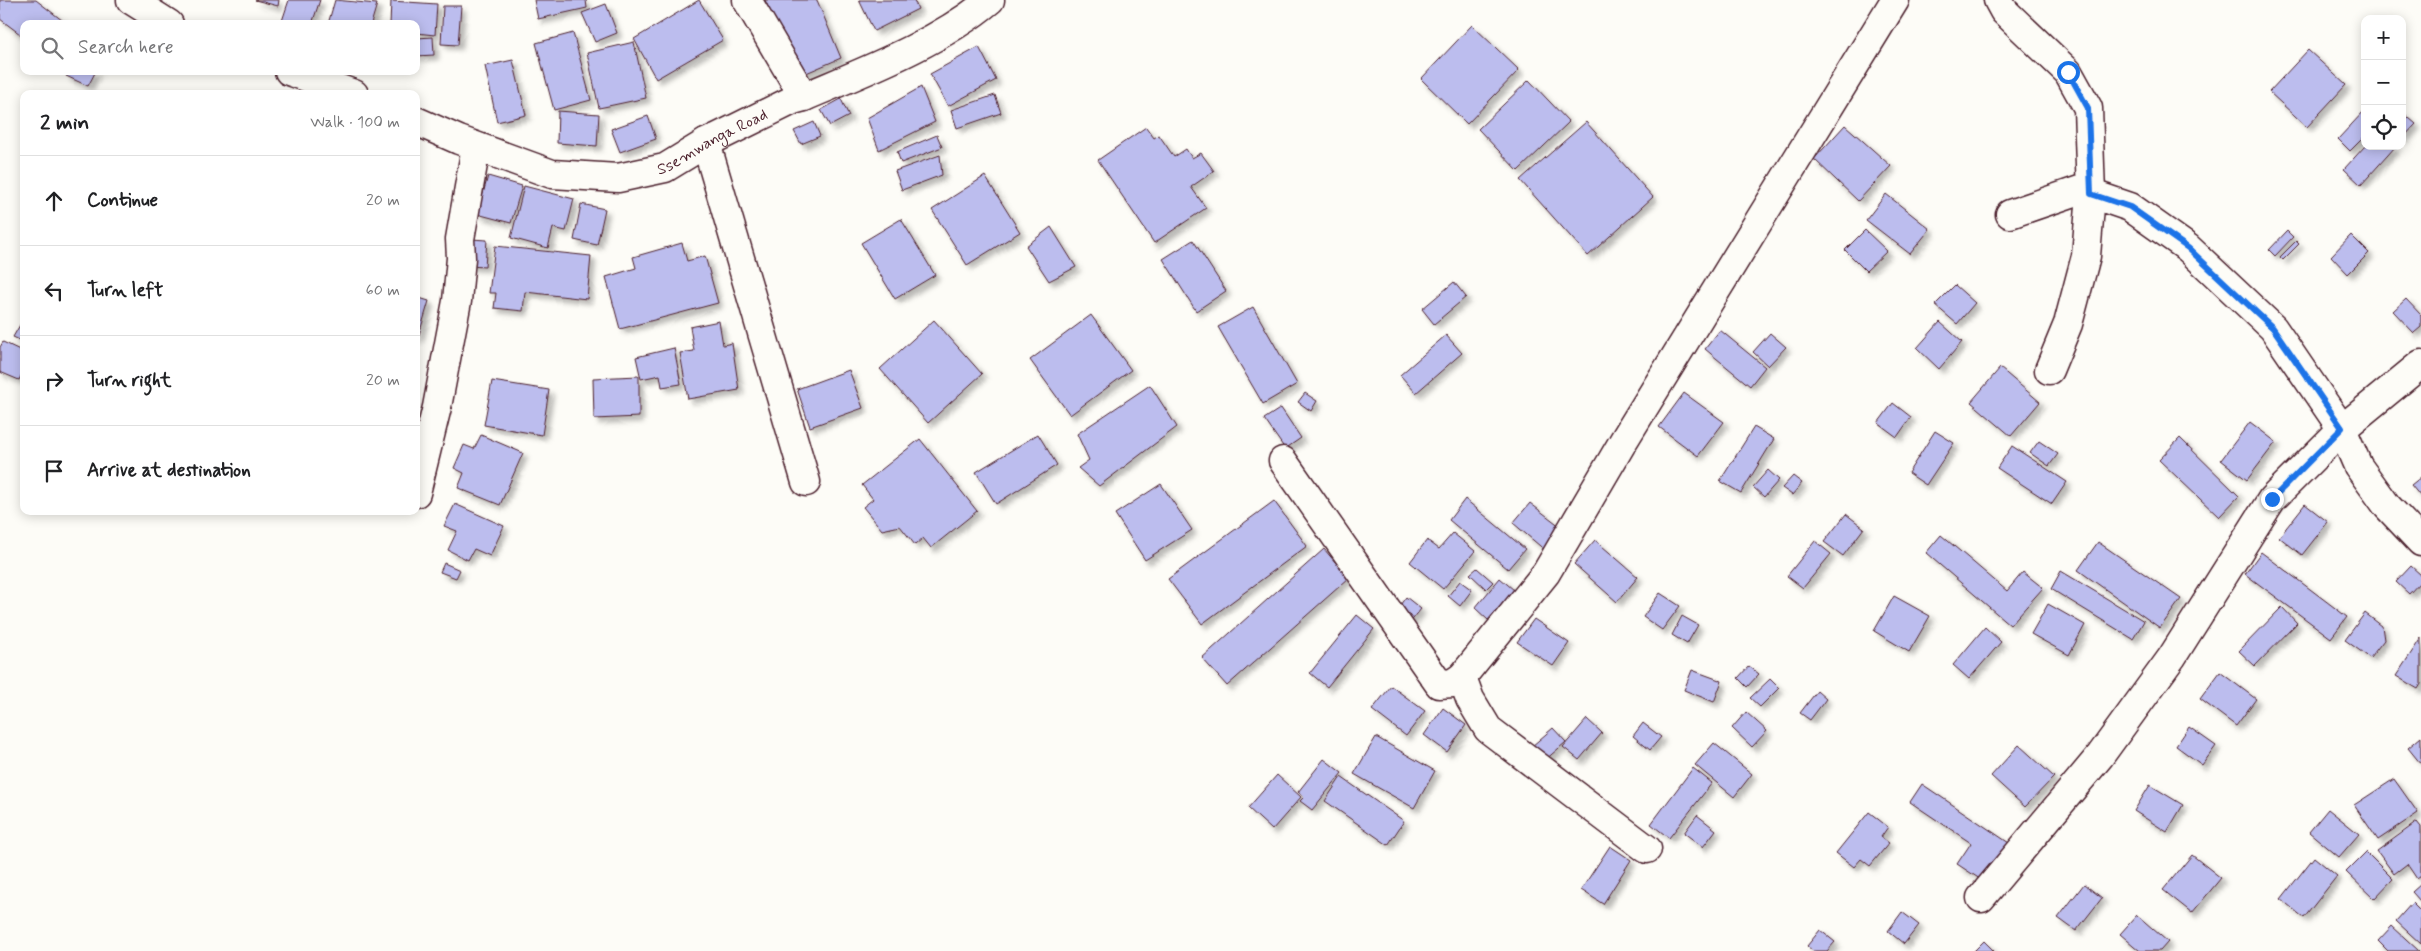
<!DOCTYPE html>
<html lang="en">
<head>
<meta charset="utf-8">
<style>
  body { margin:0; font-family:Mynerve,sans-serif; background:#f2f2f2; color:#202124 }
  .controls { position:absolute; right:15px; top:15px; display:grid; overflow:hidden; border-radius:10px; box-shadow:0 2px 12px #0003 }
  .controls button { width:45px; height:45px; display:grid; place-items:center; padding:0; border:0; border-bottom:1px solid #e0e0e0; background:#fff; color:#202124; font:25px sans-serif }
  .stop { position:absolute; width:15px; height:15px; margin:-11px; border:4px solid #1a73e8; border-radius:50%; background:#fff }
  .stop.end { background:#1a73e8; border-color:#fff; box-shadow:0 1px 5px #0008 }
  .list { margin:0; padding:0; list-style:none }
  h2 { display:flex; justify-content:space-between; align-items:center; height:65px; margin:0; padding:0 20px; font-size:21px }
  h2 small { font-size:16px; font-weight:400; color:#757577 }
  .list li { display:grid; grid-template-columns:32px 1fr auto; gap:15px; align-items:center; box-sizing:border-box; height:90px; padding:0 20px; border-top:1px solid #e0e0e0 }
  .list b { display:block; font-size:19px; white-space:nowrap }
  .list em { font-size:16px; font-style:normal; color:#757577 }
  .icon { flex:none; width:28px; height:28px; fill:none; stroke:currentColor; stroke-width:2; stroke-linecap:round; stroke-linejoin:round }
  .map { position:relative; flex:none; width:2421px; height:951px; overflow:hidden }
  .search { position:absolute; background:#fff; box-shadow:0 2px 12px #0003; left:20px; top:20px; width:400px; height:55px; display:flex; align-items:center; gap:12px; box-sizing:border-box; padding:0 18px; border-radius:10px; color:#757577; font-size:19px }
  .panel { position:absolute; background:#fff; box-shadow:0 2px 12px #0003; left:20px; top:90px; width:400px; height:425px; border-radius:10px }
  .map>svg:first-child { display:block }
  .building { fill:#bcbdee; stroke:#4a1f2b; filter:url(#shadow) }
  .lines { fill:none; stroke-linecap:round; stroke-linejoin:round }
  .minor-casing { stroke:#4a1f2b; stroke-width:31 }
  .minor { stroke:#fdfcf7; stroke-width:28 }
  .route { stroke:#1a73e8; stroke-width:6 }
  .labels { text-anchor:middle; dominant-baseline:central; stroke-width:4; stroke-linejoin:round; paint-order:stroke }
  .street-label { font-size:16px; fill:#4a1f2b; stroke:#fdfcf7 }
</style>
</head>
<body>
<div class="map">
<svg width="2421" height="951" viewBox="0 0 2421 951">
  <defs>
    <filter id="shadow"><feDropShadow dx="4.5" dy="4.5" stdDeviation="2.5" flood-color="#0004"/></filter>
  </defs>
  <rect width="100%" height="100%" fill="#fdfcf7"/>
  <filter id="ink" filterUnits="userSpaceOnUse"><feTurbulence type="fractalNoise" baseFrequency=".02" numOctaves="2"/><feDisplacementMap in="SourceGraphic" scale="10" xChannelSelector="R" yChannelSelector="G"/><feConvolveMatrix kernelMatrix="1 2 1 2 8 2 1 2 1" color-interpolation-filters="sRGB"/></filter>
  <g filter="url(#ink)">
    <g class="building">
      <path d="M 0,0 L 36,0 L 67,24 L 24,24 L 24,37 L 0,19 Z"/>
      <path d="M 255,0 L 279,0 L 278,6 Z"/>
      <path d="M 289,0 L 320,0 L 312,24 L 281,24 Z"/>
      <path d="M 335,0 L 377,4 L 371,24 L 328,24 Z"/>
      <path d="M 534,0 L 586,0 L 587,8 L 538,19 Z"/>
      <path d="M 699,0 L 723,40 L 656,79 L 634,39 Z"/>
      <path d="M 765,0 L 817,0 L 841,58 L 797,77 Z"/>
      <path d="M 859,0 L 914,0 L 918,9 L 874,31 Z"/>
      <path d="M 391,1 L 437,4 L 435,35 L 416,33 L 416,24 L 390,24 Z"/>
      <path d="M 606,4 L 617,33 L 595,42 L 582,13 Z"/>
      <path d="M 443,6 L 461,6 L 458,45 L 441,44 Z"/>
      <path d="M 1472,25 L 1519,70 L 1467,124 L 1421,79 Z"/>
      <path d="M 573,33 L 591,100 L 554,110 L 536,43 Z"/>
      <path d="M 433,37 L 434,55 L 416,56 L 416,38 Z"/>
      <path d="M 634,42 L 646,98 L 599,108 L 587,53 Z"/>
      <path d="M 979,47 L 996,80 L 948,106 L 930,74 Z"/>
      <path d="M 2308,50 L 2346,85 L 2307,127 L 2269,92 Z"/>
      <path d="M 513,60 L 526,115 L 497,122 L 485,66 Z"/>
      <path d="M 68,71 L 96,71 L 88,86 L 66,76 Z"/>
      <path d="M 1529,80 L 1569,122 L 1518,171 L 1478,129 Z"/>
      <path d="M 921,87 L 935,122 L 879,150 L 867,118 Z"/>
      <path d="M 995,95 L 1001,113 L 957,128 L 951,110 Z"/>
      <path d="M 841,99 L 849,116 L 830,126 L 821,110 Z"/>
      <path d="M 2365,110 L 2365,136 L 2350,151 L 2338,139 Z"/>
      <path d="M 558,111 L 599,114 L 597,146 L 557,143 Z"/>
      <path d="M 2402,112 L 2416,124 L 2402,139 Z"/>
      <path d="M 648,116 L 656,139 L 620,152 L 611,129 Z"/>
      <path d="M 814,122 L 820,136 L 801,144 L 794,131 Z"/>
      <path d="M 1586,122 L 1653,197 L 1588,256 L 1520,180 Z"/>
      <path d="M 1845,125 L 1891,166 L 1858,201 L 1814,159 Z"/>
      <path d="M 1146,127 L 1154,138 L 1159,135 L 1174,157 L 1186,149 L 1192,158 L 1201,153 L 1214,171 L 1191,187 L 1206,208 L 1154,243 L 1098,160 Z"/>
      <path d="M 937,135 L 942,147 L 901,163 L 897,152 Z"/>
      <path d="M 2365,146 L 2396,146 L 2361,185 L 2344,169 Z"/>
      <path d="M 940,155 L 942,175 L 902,190 L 895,171 Z"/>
      <path d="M 488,176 L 522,186 L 511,223 L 477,214 Z"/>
      <path d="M 985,176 L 1020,232 L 967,265 L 932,210 Z"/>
      <path d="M 524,186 L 574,199 L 566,231 L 553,228 L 548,248 L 511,238 Z"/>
      <path d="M 1886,194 L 1930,229 L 1910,254 L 1866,220 Z"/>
      <path d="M 581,204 L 605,209 L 597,245 L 574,240 Z"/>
      <path d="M 901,219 L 935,275 L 895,299 L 861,243 Z"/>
      <path d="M 1051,227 L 1076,267 L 1049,281 L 1026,246 Z"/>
      <path d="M 1865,230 L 1887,251 L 1866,271 L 1845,250 Z"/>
      <path d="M 2287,231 L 2293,237 L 2275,256 L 2269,250 Z"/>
      <path d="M 2351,235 L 2369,253 L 2348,274 L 2331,256 Z"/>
      <path d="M 471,239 L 487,240 L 485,267 L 469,266 Z"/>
      <path d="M 1193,240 L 1226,291 L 1196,311 L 1163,259 Z"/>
      <path d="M 2296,241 L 2299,244 L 2283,260 L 2280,257 Z"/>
      <path d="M 682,243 L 687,261 L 705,256 L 718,303 L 620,329 L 606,277 L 636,268 L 633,257 Z"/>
      <path d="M 495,246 L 591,256 L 587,299 L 525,292 L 523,311 L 494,308 L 496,293 L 489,293 Z"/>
      <path d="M 1454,282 L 1466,297 L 1434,324 L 1422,309 Z"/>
      <path d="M 1955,285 L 1975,303 L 1957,324 L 1935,305 Z"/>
      <path d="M 416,297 L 429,301 L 418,338 L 416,338 Z"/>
      <path d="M 2406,299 L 2421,315 L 2421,327 L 2414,333 L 2393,311 Z"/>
      <path d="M 1253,307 L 1297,384 L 1263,404 L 1218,327 Z"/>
      <path d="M 1091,315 L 1131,370 L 1070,415 L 1030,360 Z"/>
      <path d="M 24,318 L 24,342 L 13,337 Z"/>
      <path d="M 934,320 L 982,374 L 928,423 L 880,369 Z"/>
      <path d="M 719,321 L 723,345 L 732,343 L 739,390 L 688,399 L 680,353 L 694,351 L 690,327 Z"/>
      <path d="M 1940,322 L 1962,342 L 1939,369 L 1917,348 Z"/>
      <path d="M 1720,330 L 1765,367 L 1750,386 L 1705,349 Z"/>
      <path d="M 1770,333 L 1786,347 L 1768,366 L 1753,352 Z"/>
      <path d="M 1446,335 L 1462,353 L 1416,393 L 1400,375 Z"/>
      <path d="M 3,342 L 24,352 L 24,370 L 19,380 L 0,372 L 0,347 Z"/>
      <path d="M 674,348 L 681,384 L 662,387 L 660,375 L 641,379 L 636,357 Z"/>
      <path d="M 2000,368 L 2040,402 L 2011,436 L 1971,402 Z"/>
      <path d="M 849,370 L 863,408 L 810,427 L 797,389 Z"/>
      <path d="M 639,376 L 639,417 L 594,419 L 593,378 Z"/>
      <path d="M 492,381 L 549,390 L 542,435 L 484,425 Z"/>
      <path d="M 1150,385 L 1177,427 L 1099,486 L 1078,468 L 1089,460 L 1077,434 Z"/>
      <path d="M 1305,393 L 1317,401 L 1311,411 L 1298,402 Z"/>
      <path d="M 1684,393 L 1724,422 L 1698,456 L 1659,427 Z"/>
      <path d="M 1893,403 L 1911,417 L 1897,437 L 1878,423 Z"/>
      <path d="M 1281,408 L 1301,438 L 1285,449 L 1264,419 Z"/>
      <path d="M 2250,422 L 2276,442 L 2247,480 L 2221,460 Z"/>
      <path d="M 1754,427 L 1774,439 L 1741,493 L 1720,481 Z"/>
      <path d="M 1935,431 L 1954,443 L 1926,485 L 1908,473 Z"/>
      <path d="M 1038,434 L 1057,465 L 996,504 L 976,472 Z"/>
      <path d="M 481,435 L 523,453 L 500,505 L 458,488 L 464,473 L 454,468 L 464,445 L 474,449 Z"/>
      <path d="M 2180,438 L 2239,496 L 2219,517 L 2159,460 Z"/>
      <path d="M 920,439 L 977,511 L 931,548 L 923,538 L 915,545 L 900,526 L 882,530 L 863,507 L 873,499 L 862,485 Z"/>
      <path d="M 2039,441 L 2058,454 L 2049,466 L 2030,453 Z"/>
      <path d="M 2012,446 L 2067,482 L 2052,504 L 1997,468 Z"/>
      <path d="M 1768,470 L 1779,480 L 1764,497 L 1753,487 Z"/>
      <path d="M 1793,476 L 1802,483 L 1792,495 L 1782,488 Z"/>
      <path d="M 2421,477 L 2421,497 L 2411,485 Z"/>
      <path d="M 1161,484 L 1192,530 L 1145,560 L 1115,514 Z"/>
      <path d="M 1465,499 L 1525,549 L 1508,569 L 1449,520 Z"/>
      <path d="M 1274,501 L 1307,546 L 1202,624 L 1168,579 Z"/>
      <path d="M 1530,503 L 1565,530 L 1547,552 L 1513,523 Z"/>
      <path d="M 455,504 L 504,526 L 490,556 L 474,549 L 468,560 L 448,550 L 457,531 L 444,526 Z"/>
      <path d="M 2305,504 L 2328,522 L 2302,555 L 2279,537 Z"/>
      <path d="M 1846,514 L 1864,528 L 1843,556 L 1824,542 Z"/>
      <path d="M 1453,533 L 1475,551 L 1443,589 L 1410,562 L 1427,540 L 1439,549 Z"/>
      <path d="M 1941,535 L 2007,591 L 2023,572 L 2043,588 L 2010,625 L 1926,553 Z"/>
      <path d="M 1595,540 L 1638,577 L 1617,602 L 1574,564 Z"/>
      <path d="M 1815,541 L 1831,554 L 1803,588 L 1787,576 Z"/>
      <path d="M 2098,542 L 2181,599 L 2160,628 L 2078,570 Z"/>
      <path d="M 1324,549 L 1349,578 L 1227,686 L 1202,658 Z"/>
      <path d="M 2261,552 L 2347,617 L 2331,638 L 2245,574 Z"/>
      <path d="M 444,563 L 460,570 L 456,578 L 440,572 Z"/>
      <path d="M 2411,566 L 2421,575 L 2421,581 L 2409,594 L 2396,582 Z"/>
      <path d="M 1477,568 L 1493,582 L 1486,589 L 1470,574 Z"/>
      <path d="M 2061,571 L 2144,621 L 2133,639 L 2051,589 Z"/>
      <path d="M 1500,578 L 1514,590 L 1488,620 L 1475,608 Z"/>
      <path d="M 1460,581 L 1472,590 L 1460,606 L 1448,596 Z"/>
      <path d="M 1660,593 L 1680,606 L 1662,630 L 1643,617 Z"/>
      <path d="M 1894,596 L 1930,616 L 1909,652 L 1874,631 Z"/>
      <path d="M 1406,597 L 1421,609 L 1409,624 L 1394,613 Z"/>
      <path d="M 2048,604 L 2085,625 L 2069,655 L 2031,634 Z"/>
      <path d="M 2282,607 L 2297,623 L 2255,666 L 2239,651 Z"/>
      <path d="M 2365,613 L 2382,626 L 2384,640 L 2370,658 L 2345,640 Z"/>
      <path d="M 1357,615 L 1374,629 L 1327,687 L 1310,673 Z"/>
      <path d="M 1682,616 L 1698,625 L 1687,644 L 1672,635 Z"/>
      <path d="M 1534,619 L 1569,643 L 1553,666 L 1517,642 Z"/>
      <path d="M 1985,627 L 2001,642 L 1969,679 L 1953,665 Z"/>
      <path d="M 2421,638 L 2421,684 L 2418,689 L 2396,676 Z"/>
      <path d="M 1749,666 L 1759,674 L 1747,687 L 1738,678 Z"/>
      <path d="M 1692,670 L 1722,681 L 1714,702 L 1684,690 Z"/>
      <path d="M 2220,672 L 2256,699 L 2236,726 L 2200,699 Z"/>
      <path d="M 1770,679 L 1779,688 L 1760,707 L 1750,698 Z"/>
      <path d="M 1391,686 L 1425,711 L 1406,736 L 1372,710 Z"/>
      <path d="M 1817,691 L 1826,699 L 1810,720 L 1800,713 Z"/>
      <path d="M 1443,708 L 1466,725 L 1447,752 L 1424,735 Z"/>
      <path d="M 1746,712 L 1767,731 L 1752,747 L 1732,728 Z"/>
      <path d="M 1587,719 L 1602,733 L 1579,760 L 1563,747 Z"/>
      <path d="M 1643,723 L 1661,737 L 1650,750 L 1633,736 Z"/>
      <path d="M 2189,727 L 2216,746 L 2202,765 L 2176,746 Z"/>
      <path d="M 1553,728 L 1566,742 L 1544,761 L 1532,746 Z"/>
      <path d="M 1376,737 L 1435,771 L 1414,808 L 1354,774 Z"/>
      <path d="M 2421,737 L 2421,764 L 2408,748 Z"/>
      <path d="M 1714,743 L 1752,774 L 1734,797 L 1695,765 Z"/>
      <path d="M 2019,745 L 2054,777 L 2025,807 L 1991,776 Z"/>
      <path d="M 1324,759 L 1342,773 L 1312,810 L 1300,801 L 1304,797 L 1298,792 Z"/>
      <path d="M 1693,768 L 1712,783 L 1669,838 L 1651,824 Z"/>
      <path d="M 1277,775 L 1301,797 L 1272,830 L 1248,808 Z"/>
      <path d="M 1341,777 L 1404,821 L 1388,845 L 1325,801 Z"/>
      <path d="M 2394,779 L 2418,813 L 2378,840 L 2354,805 Z"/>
      <path d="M 1922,784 L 2012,845 L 1986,883 L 1957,864 L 1971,843 L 1910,802 Z"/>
      <path d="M 2150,785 L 2183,805 L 2167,832 L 2134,811 Z"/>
      <path d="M 2328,809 L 2359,834 L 2339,857 L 2309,832 Z"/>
      <path d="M 1869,812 L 1888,827 L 1881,837 L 1889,843 L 1870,866 L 1861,859 L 1854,867 L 1836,853 Z"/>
      <path d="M 1697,815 L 1716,830 L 1703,847 L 1684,833 Z"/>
      <path d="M 2417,822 L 2421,827 L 2421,876 L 2417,879 L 2407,864 L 2394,874 L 2377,851 Z"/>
      <path d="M 1610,846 L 1631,860 L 1603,904 L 1581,890 Z"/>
      <path d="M 2366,852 L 2393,879 L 2374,899 L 2346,872 Z"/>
      <path d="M 2192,855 L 2221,878 L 2192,913 L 2163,890 Z"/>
      <path d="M 2314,857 L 2337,876 L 2304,918 L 2281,899 Z"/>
      <path d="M 2084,884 L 2102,898 L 2076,931 L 2058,918 Z"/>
      <path d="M 2421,884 L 2421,902 L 2412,892 Z"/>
      <path d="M 2412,903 L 2421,912 L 2421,944 L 2396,921 Z"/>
      <path d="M 1902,912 L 1919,925 L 1904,944 L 1888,931 Z"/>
      <path d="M 2137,915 L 2168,942 L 2160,951 L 2140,951 L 2120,934 Z"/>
      <path d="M 2392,926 L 2419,951 L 2388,951 L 2378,941 Z"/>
      <path d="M 1820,930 L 1835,942 L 1827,951 L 1813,951 L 1807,946 Z"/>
      <path d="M 1984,941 L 1994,951 L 1974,951 Z"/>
    </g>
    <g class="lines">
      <g class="minor-casing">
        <g id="minor">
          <path d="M 131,0 L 169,24"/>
          <path d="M 747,0 L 804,97"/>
          <path d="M 1998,0 L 2004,11 L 2068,72 L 2088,108 L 2091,194 L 2086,256 L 2068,324 L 2049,370"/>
          <path d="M 289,71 L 354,94"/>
          <path id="s1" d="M 416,121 L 459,140 L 552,174 L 618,178 L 665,168 L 706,143 L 793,100 L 804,97 C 865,71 939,43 990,0"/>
          <path d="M 706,143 L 806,482"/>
          <path d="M 2010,214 L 2080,190 L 2130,207 L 2188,248 L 2273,328 L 2342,429 L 2358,466 L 2387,506 L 2421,542"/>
          <path d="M 1283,461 L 1439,684 L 1453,683 L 1462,677 L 1546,573 L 1624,440 L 1895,0"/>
          <path d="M 416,493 L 437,407 L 457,301 L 461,258 L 460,239 L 476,147"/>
          <path d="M 1462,677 L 1470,699 L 1488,729 L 1647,849"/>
          <path d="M 1981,898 L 2100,756 L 2172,657 L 2272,499 L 2342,429 L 2421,364"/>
        </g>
      </g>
      <use href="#minor" class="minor"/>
    </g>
  </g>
  <g class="lines" filter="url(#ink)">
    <path class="route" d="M 2068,72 L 2088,108 L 2091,194 L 2130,207 L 2188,248 L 2273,328 L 2342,428 L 2272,499"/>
  </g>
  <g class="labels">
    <g class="street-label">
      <text stroke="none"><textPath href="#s1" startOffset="314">Ssemwanga Road</textPath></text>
    </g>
  </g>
</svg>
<div class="controls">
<button>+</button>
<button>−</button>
<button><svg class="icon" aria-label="locate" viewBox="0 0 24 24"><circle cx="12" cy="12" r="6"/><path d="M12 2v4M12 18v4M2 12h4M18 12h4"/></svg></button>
</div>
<div class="stop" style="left:2068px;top:72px"></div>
<div class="stop end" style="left:2272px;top:499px"></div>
<div class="search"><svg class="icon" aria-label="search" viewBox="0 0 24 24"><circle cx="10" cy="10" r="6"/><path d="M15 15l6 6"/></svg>Search here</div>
<section class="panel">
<h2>2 min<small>Walk · 100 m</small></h2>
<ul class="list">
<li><svg class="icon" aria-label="ahead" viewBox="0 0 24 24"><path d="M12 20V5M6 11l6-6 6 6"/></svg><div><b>Continue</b></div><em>20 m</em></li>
<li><svg class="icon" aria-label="left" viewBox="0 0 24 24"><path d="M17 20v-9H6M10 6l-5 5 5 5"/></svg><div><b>Turn left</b></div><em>60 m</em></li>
<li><svg class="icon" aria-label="right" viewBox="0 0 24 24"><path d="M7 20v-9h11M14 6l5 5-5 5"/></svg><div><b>Turn right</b></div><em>20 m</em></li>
<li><svg class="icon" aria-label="arrive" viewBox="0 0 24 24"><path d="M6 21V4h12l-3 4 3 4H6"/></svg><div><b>Arrive at destination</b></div></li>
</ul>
</section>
</div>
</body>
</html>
